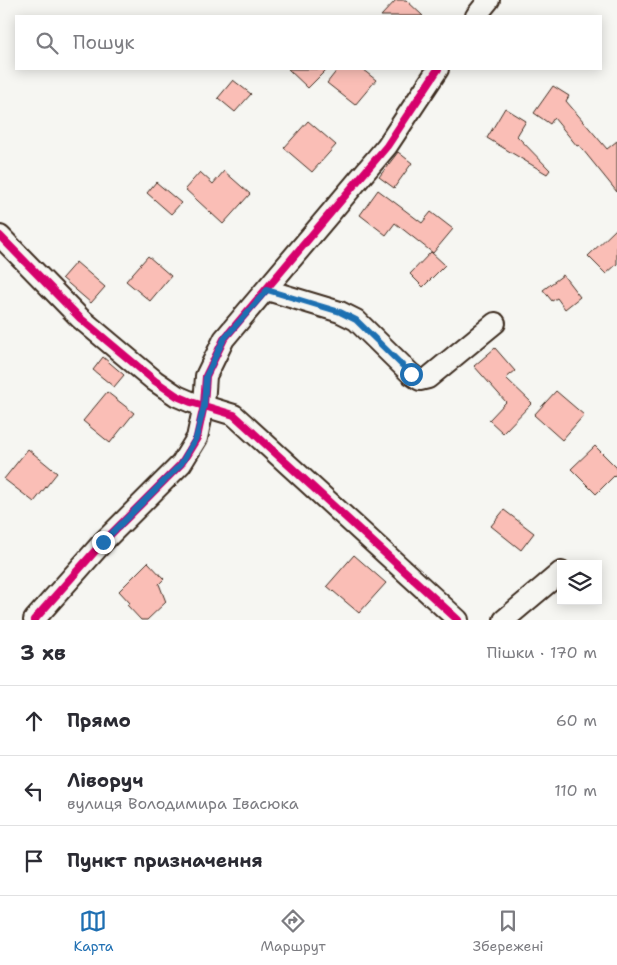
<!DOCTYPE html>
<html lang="uk">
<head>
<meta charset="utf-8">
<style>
  body { margin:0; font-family:"Shantell Sans",sans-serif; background:#f2f2f3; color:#2b2b33 }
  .controls { position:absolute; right:15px; bottom:15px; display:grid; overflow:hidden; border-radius:0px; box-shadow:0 2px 12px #0003 }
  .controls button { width:45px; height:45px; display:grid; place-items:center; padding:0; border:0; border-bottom:1px solid #e1e1e2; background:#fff; color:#2b2b33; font:25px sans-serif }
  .stop { position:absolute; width:15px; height:15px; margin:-11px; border:4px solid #1f6fb2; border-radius:50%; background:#fff }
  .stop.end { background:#1f6fb2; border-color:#fff; box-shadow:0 1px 5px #0008 }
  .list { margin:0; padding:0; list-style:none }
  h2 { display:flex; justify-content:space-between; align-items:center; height:65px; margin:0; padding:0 20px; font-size:21px }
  h2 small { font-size:16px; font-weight:400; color:#7c7c81 }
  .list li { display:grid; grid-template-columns:32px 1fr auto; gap:15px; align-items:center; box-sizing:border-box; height:70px; padding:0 20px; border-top:1px solid #e1e1e2 }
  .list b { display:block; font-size:19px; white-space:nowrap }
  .list p { margin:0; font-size:16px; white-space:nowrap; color:#7c7c81 }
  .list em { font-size:16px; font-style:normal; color:#7c7c81 }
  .icon { flex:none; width:28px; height:28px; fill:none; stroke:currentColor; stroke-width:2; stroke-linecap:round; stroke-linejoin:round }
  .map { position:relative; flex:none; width:617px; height:620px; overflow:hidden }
  .search { position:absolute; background:#fff; box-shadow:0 2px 12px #0003; left:15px; right:15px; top:15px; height:55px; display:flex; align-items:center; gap:12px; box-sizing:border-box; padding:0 18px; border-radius:0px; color:#7c7c81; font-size:19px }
  .sheet { height:275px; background:#fff }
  nav { display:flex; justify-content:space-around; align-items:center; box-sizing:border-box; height:70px; border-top:1px solid #e1e1e2; background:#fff; font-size:14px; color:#7c7c81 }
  nav a { display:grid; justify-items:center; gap:2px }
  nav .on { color:#1f6fb2 }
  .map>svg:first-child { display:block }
  .building { fill:#fabeb6; stroke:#3b2a1e }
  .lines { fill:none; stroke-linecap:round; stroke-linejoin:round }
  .minor-casing { stroke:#3b2a1e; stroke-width:24 }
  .minor { stroke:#f6f6f2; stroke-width:20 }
  .cycleway-casing { stroke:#f6f6f2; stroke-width:11 }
  .cycleway { stroke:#d6006c; stroke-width:8 }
  .route { stroke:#1f6fb2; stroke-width:6 }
</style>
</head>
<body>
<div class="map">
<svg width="617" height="620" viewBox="0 0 617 620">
  <rect width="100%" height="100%" fill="#f6f6f2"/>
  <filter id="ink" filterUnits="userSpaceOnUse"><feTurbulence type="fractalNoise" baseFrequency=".02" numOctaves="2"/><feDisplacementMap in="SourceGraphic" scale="10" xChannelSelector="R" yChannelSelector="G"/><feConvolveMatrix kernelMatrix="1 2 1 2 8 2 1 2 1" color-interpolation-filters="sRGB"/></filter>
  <g filter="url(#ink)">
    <g class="building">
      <path d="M 396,0 L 406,0 L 423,16 L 381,16 Z"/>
      <path d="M 288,69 L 327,69 L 308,88 Z"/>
      <path d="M 338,69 L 362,69 L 376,80 L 355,105 L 327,83 Z"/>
      <path d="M 233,80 L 251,94 L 235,112 L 218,98 Z"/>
      <path d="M 553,86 L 569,96 L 566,101 L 607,149 L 617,141 L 617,192 L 579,145 L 577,146 L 554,118 L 550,124 L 534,113 Z"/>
      <path d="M 505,108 L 526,121 L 517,136 L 550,170 L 547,174 L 487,138 Z"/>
      <path d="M 308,121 L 336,145 L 312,172 L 284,148 Z"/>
      <path d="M 398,152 L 412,163 L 394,188 L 379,177 Z"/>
      <path d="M 224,171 L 250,194 L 223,224 L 185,189 L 200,172 L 213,184 Z"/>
      <path d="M 156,182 L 181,203 L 171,214 L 147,193 Z"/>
      <path d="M 378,190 L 422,223 L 431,212 L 453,229 L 433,253 L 395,223 L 386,235 L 360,215 Z"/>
      <path d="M 617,228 L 617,264 L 606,274 L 588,256 Z"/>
      <path d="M 431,252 L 445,265 L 423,287 L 410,274 Z"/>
      <path d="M 148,256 L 171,276 L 150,301 L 126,281 Z"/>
      <path d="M 76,262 L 105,287 L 91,303 L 62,278 Z"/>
      <path d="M 563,275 L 580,297 L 565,309 L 557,298 L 552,301 L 543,290 Z"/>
      <path d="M 495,348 L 515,371 L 506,378 L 532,403 L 503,433 L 489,420 L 506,402 L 474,366 Z"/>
      <path d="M 103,357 L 124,375 L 114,387 L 93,370 Z"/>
      <path d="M 556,391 L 584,415 L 562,440 L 534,415 Z"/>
      <path d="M 107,392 L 134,413 L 110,443 L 83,421 Z"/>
      <path d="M 595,446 L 617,468 L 617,473 L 596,494 L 571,469 Z"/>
      <path d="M 28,449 L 57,473 L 34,502 L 4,479 Z"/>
      <path d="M 504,510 L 534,533 L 521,550 L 491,526 Z"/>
      <path d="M 354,555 L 386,583 L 359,613 L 327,586 Z"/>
      <path d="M 148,562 L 164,579 L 159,584 L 166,602 L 147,620 L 141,620 L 127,605 L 130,603 L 119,591 Z"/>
    </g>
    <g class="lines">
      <g class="minor-casing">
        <g id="minor">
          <path d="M 476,16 L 489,0"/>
          <path d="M 0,236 L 80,318 L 155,381 L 177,396 L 191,402 L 234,415 L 458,620"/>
          <path d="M 267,290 L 340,312 L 356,320 L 411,374 L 420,380 L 428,378 L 495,323"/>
          <path d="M 34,620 L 103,542 L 181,464 L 197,438 L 204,405 L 206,376 L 224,339 L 387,146 L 438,69"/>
          <path d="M 504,620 L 561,572"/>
        </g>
      </g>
      <use href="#minor" class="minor"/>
      <g class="cycleway-casing">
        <g id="cycleway">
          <path d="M 0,236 L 80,318 L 155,381 L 177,396 L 191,402 L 234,415 L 458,620"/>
          <path d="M 34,620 L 103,542 L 181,464 L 197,438 L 204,405 L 206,376 L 224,339 L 387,146 L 438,69"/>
        </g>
      </g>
      <use href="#cycleway" class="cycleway"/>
    </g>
  </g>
  <g class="lines" filter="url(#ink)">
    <path class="route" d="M 103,542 L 181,464 L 196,438 L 204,406 L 206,376 L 224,339 L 267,290 L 340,312 L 356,320 L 411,374"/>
  </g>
</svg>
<div class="controls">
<button><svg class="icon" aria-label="layers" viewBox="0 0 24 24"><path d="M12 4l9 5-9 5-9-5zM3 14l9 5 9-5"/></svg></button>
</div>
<div class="stop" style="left:411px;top:374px"></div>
<div class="stop end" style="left:103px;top:542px"></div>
<div class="search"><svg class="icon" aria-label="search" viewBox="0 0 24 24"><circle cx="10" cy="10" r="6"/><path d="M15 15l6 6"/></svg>Пошук</div>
</div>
<section class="sheet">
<h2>3 хв<small>Пішки · 170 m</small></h2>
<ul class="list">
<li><svg class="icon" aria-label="ahead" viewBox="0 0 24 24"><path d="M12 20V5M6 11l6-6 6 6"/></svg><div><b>Прямо</b></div><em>60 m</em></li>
<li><svg class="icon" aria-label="left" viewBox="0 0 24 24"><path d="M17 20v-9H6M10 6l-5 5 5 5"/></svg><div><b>Ліворуч</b><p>вулиця Володимира Івасюка</p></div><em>110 m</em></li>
<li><svg class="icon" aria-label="arrive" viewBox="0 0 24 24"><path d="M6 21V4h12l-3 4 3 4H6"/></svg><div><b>Пункт призначення</b></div></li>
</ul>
</section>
<nav>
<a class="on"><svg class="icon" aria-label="map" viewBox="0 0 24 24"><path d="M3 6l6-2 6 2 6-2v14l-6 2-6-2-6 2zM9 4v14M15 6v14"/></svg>Карта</a>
<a><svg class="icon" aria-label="directions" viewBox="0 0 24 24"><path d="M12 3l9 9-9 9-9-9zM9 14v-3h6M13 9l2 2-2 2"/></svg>Маршрут</a>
<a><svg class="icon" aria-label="saved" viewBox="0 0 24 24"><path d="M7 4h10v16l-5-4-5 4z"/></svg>Збережені</a>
</nav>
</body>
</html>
